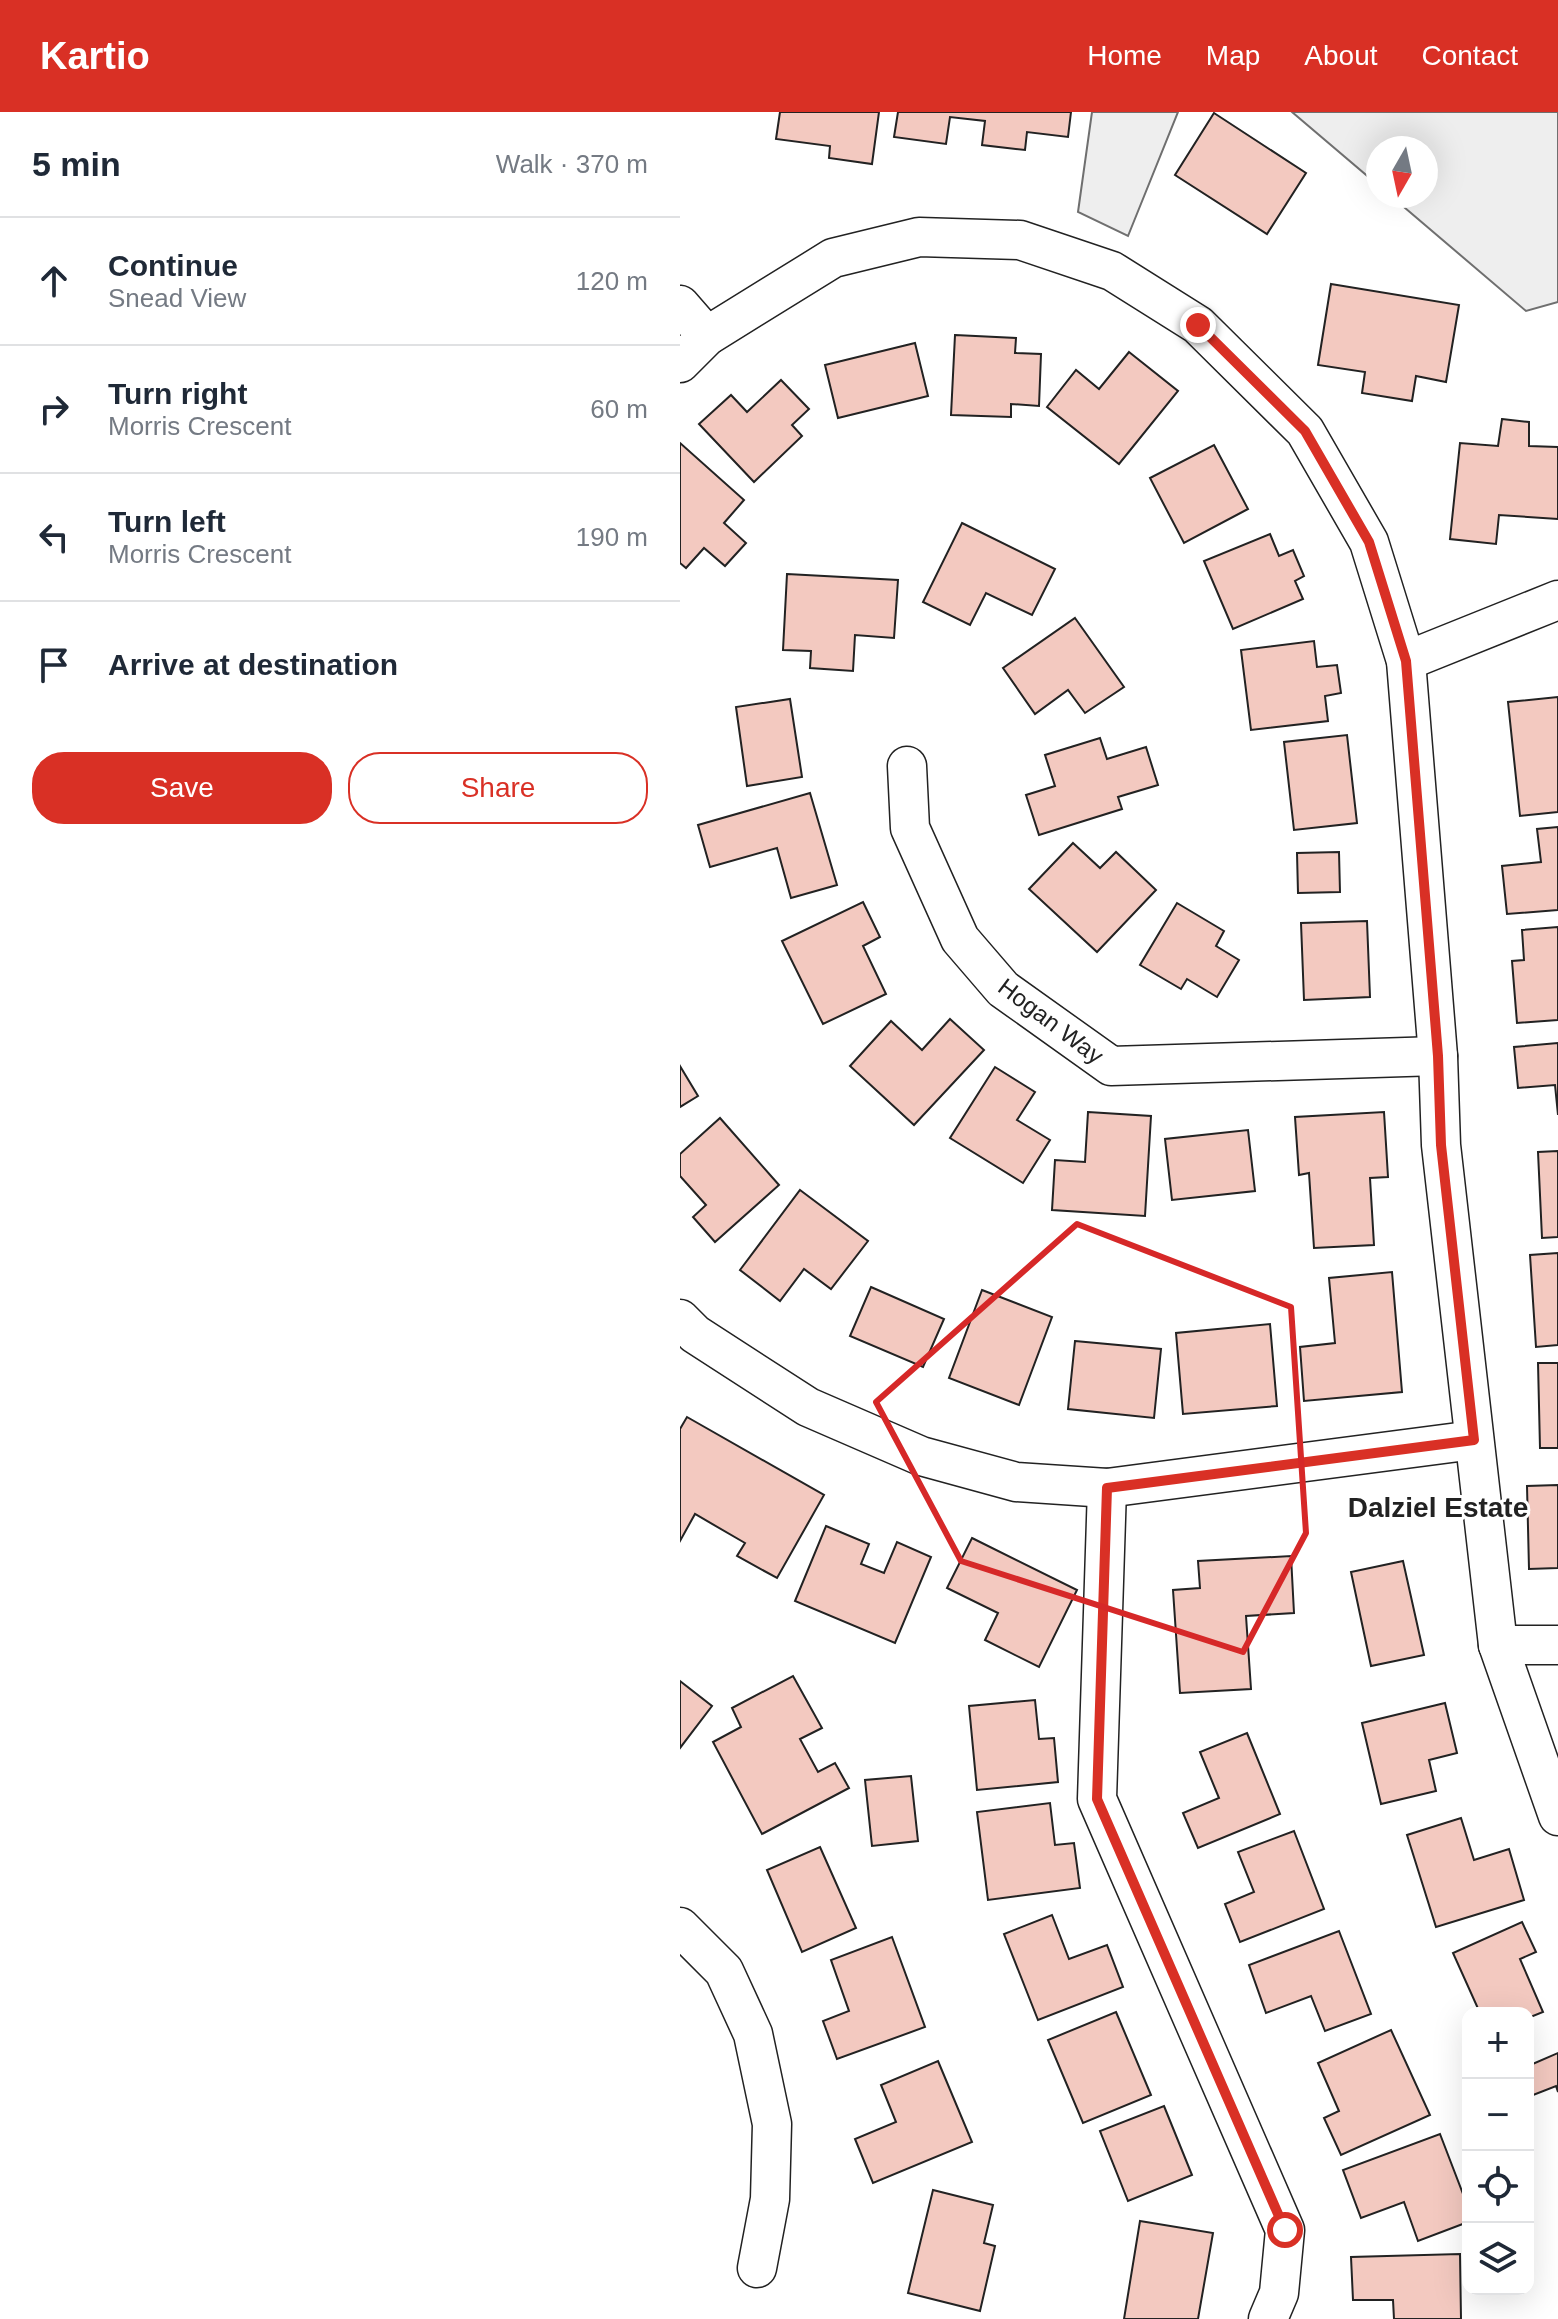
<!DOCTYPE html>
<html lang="en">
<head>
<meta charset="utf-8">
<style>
  body { margin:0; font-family:Arial,sans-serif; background:#f2f2f3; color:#1f2937 }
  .controls { position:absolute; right:24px; bottom:24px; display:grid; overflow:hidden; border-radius:16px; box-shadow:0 8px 32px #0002 }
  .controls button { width:72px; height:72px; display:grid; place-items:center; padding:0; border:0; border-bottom:2px solid #e0e1e3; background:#fff; color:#1f2937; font:40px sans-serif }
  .compass { position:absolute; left:686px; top:24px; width:72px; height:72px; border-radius:50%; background:#fff; box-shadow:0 8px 32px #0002; rotate:189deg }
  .stop { position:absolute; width:24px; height:24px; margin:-18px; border:6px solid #d93025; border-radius:50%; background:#fff }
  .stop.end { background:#d93025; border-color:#fff; box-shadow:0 2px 8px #0008 }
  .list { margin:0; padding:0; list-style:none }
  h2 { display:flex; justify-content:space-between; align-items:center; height:104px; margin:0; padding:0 32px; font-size:34px }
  h2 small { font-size:26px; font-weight:400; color:#747a83 }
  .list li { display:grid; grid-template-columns:52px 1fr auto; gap:24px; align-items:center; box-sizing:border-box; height:128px; padding:0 32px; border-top:2px solid #e0e1e3 }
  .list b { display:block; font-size:30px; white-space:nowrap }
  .list p { margin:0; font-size:26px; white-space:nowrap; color:#747a83 }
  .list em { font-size:26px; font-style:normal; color:#747a83 }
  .actions { display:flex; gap:16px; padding:24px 32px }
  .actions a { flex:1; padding:18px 0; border:2px solid #d93025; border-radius:32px; text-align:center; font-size:28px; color:#d93025 }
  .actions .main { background:#d93025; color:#fff }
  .icon { flex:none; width:44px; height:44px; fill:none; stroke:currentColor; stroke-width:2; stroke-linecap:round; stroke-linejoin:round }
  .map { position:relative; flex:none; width:878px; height:2207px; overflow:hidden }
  header { display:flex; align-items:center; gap:48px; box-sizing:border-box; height:112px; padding:0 40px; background:#d93025; color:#fff }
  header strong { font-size:38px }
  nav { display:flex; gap:44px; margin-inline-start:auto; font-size:28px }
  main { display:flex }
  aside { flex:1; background:#fff }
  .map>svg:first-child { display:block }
  .green { fill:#eee; stroke:#6f6f6f; stroke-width:2 }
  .building { fill:#f3c9c0; stroke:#222; stroke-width:2 }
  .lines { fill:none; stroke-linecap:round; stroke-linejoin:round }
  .street-casing { stroke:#222; stroke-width:41 }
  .street { stroke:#fff; stroke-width:38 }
  .route { stroke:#d93025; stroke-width:10 }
  .marked { fill:none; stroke:#d62828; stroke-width:6; stroke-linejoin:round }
  .labels { text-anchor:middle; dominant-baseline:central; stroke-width:6; stroke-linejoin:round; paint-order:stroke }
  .street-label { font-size:24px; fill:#222; stroke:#fff }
  .quarter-label { font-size:28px; font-weight:bold; fill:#222; stroke:#fff }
</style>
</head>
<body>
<header>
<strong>Kartio</strong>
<nav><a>Home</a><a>Map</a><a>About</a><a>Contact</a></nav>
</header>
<main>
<aside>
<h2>5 min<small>Walk · 370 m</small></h2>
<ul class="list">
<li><svg class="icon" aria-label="ahead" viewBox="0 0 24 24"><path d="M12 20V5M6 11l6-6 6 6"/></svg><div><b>Continue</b><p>Snead View</p></div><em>120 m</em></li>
<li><svg class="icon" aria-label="right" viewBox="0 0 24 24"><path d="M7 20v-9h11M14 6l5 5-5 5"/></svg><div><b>Turn right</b><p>Morris Crescent</p></div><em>60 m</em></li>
<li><svg class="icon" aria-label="left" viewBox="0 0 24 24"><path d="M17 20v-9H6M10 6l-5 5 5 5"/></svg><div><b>Turn left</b><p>Morris Crescent</p></div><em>190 m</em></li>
<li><svg class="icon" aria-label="arrive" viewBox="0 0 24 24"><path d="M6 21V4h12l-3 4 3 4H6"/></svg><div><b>Arrive at destination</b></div></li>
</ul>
<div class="actions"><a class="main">Save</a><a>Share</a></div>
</aside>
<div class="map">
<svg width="878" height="2207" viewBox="0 0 878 2207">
  <rect width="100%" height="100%" fill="#fff"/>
  <g class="green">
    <path d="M 412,0 L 498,0 L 448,124 L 398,100 Z"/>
    <path d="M 612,0 L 878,0 L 878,190 L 846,199 L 711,84 L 746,84 L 746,36 L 698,36 L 698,73 Z"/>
  </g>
  <g class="building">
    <path d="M 100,0 L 199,0 L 192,52 L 149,46 L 150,34 L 96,27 Z"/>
    <path d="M 218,0 L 391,0 L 388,25 L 347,20 L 345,38 L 302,33 L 305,9 L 270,5 L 266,32 L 214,25 Z"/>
    <path d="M 534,1 L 626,61 L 587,122 L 495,63 Z"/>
    <path d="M 651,172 L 779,193 L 766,270 L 736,264 L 732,289 L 682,281 L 685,260 L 638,253 Z"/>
    <path d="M 275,223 L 336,226 L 335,241 L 361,242 L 359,294 L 331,292 L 331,305 L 271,303 Z"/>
    <path d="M 235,231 L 248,284 L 158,306 L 145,253 Z"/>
    <path d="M 449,240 L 498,279 L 439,352 L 367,295 L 396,258 L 419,277 Z"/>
    <path d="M 101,268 L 129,297 L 112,313 L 122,324 L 74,370 L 19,312 L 51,283 L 67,300 Z"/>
    <path d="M 822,307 L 849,310 L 849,334 L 878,335 L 878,407 L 819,403 L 816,432 L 770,427 L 780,331 L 818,334 Z"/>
    <path d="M 0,331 L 64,388 L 44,411 L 66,431 L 45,454 L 24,436 L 6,456 L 0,451 Z"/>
    <path d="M 534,333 L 568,397 L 504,431 L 470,366 Z"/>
    <path d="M 282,411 L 375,457 L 352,503 L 306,481 L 290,513 L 243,490 Z"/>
    <path d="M 590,422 L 599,444 L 613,438 L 624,464 L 615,469 L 623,487 L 553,517 L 524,449 Z"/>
    <path d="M 107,462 L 218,468 L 214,526 L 175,523 L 173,559 L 130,556 L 131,539 L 103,538 Z"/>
    <path d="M 395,506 L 444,575 L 405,601 L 388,578 L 355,602 L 323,556 Z"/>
    <path d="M 634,529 L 637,555 L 657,553 L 661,581 L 645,584 L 648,609 L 571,618 L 561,538 Z"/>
    <path d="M 878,585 L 878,700 L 840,704 L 828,590 Z"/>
    <path d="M 110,587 L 122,665 L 67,674 L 56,595 Z"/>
    <path d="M 667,623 L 677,711 L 614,718 L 604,630 Z"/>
    <path d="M 420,626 L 427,647 L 466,635 L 478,673 L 438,685 L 442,697 L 359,723 L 346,683 L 375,674 L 365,643 Z"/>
    <path d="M 130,681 L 157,773 L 111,786 L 97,736 L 30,755 L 18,713 Z"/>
    <path d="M 878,715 L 878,798 L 827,802 L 822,754 L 861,750 L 857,717 Z"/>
    <path d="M 393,731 L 420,756 L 436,740 L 476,778 L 417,840 L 349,777 Z"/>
    <path d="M 659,740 L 660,780 L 618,781 L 617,741 Z"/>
    <path d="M 183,790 L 200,825 L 183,834 L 206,882 L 143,912 L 102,829 Z"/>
    <path d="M 497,791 L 544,819 L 536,834 L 559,848 L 537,885 L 507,867 L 501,877 L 460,853 Z"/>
    <path d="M 687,809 L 690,885 L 624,888 L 621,811 Z"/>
    <path d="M 878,815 L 878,908 L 837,911 L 832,849 L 844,848 L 842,818 Z"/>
    <path d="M 270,907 L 304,938 L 234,1013 L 170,954 L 211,909 L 242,938 Z"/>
    <path d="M 878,931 L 878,1003 L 875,973 L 838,976 L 834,935 Z"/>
    <path d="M 0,954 L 18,984 L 0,995 Z"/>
    <path d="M 315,955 L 355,980 L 337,1008 L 370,1028 L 343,1071 L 270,1026 Z"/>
    <path d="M 408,1000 L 471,1004 L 465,1104 L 372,1098 L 375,1048 L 405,1050 Z"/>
    <path d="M 704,1000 L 708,1065 L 690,1066 L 694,1133 L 634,1136 L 629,1061 L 619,1063 L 615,1005 Z"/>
    <path d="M 40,1006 L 99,1073 L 35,1130 L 13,1105 L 26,1093 L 0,1064 L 0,1042 Z"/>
    <path d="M 568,1018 L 575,1079 L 492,1088 L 485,1027 Z"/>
    <path d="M 878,1039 L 878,1125 L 862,1126 L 858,1040 Z"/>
    <path d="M 120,1078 L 188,1129 L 151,1177 L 124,1157 L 100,1189 L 60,1158 Z"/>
    <path d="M 878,1141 L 878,1233 L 856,1235 L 850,1143 Z"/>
    <path d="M 712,1160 L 722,1280 L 624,1289 L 620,1235 L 655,1231 L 649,1166 Z"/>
    <path d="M 191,1175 L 264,1207 L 243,1255 L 170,1224 Z"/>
    <path d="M 302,1178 L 372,1205 L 339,1293 L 269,1266 Z"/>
    <path d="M 590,1212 L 597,1294 L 503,1302 L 496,1221 Z"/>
    <path d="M 395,1229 L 481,1237 L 474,1306 L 388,1297 Z"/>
    <path d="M 858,1251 L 878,1251 L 878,1336 L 860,1336 Z"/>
    <path d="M 7,1305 L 144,1383 L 97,1466 L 57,1444 L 65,1431 L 15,1402 L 0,1429 L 0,1317 Z"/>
    <path d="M 878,1373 L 878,1456 L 849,1457 L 847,1374 Z"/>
    <path d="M 146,1414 L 189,1432 L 181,1452 L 204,1461 L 217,1430 L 251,1445 L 215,1531 L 115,1489 Z"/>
    <path d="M 292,1426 L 397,1478 L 359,1555 L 305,1528 L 318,1501 L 267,1476 Z"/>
    <path d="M 611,1444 L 614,1501 L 566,1504 L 571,1577 L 500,1581 L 493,1478 L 520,1476 L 518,1449 Z"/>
    <path d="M 723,1449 L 744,1543 L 691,1554 L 671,1460 Z"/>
    <path d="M 113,1564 L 142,1616 L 120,1627 L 138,1660 L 155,1651 L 169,1676 L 82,1722 L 33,1630 L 61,1615 L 52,1596 Z"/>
    <path d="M 0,1569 L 32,1594 L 0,1636 Z"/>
    <path d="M 355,1588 L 359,1627 L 374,1626 L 378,1670 L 297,1678 L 289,1594 Z"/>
    <path d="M 765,1591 L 777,1641 L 749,1648 L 756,1679 L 701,1692 L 682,1611 Z"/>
    <path d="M 567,1621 L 600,1702 L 518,1736 L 503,1701 L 539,1686 L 520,1640 Z"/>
    <path d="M 231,1664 L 238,1729 L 192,1734 L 185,1668 Z"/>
    <path d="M 370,1691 L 375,1733 L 394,1731 L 400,1776 L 308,1788 L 297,1700 Z"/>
    <path d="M 781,1706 L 794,1748 L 829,1737 L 844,1788 L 756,1815 L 727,1723 Z"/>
    <path d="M 614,1719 L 644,1797 L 560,1830 L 545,1792 L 574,1780 L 558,1740 Z"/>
    <path d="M 140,1735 L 176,1816 L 122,1840 L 87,1758 Z"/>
    <path d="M 372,1803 L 389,1847 L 427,1833 L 443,1875 L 358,1908 L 324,1822 Z"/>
    <path d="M 842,1810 L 856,1840 L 840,1847 L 863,1900 L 848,1906 L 848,1901 L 800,1901 L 773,1841 Z"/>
    <path d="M 659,1819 L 691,1902 L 645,1919 L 631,1884 L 586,1901 L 569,1853 Z"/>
    <path d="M 212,1825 L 245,1915 L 157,1947 L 143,1909 L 169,1899 L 151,1848 Z"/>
    <path d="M 436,1900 L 471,1983 L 403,2011 L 368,1928 Z"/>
    <path d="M 711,1918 L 750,2003 L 661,2043 L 644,2006 L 659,1999 L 638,1951 Z"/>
    <path d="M 878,1941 L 878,1980 L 876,1974 L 848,1985 L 848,1954 Z"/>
    <path d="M 258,1949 L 292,2030 L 193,2071 L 175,2027 L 216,2010 L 201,1973 Z"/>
    <path d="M 484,1994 L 512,2063 L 448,2089 L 420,2019 Z"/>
    <path d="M 760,2022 L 788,2095 L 788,2110 L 738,2129 L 724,2090 L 681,2106 L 663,2058 Z"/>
    <path d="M 253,2078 L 313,2093 L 304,2131 L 315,2134 L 300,2199 L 228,2181 Z"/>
    <path d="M 460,2109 L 533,2121 L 518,2207 L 444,2207 Z"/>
    <path d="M 780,2142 L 781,2207 L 714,2207 L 713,2188 L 673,2188 L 671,2145 Z"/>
  </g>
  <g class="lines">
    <g class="street-casing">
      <g id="street">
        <path d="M 0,193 L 27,224"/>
        <path d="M 0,251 L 27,224 L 153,146 L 239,125 L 340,128 L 432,159 L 518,213 L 625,319 L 689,430 L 726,549 L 758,944 L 761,1033 L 818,1533 L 878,1704"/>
        <path d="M 726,549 L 878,488"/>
        <path d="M 227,654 L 230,716 L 280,827 L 323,877 L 431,954 L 758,944"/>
        <path d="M 0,1207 L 15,1222 L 128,1295 L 241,1344 L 336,1370 L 427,1376 L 794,1328"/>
        <path d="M 427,1376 L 417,1687 L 605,2118 L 599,2181 L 588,2207"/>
        <path d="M 818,1533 L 878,1533"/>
        <path d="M 0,1815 L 44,1859 L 73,1922 L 92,2012 L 90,2087 L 77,2156"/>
      </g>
    </g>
    <use href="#street" class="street"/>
  </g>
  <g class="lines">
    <path class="route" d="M 518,213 L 625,319 L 689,430 L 726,549 L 758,944 L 761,1033 L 794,1328 L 427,1376 L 417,1687 L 605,2118"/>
  </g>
  <path class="marked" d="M 397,1112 L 611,1195 L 626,1421 L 563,1540 L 281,1449 L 196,1290 Z"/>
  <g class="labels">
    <g class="street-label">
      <text transform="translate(371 909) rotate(37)">Hogan Way</text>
    </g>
    <g class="quarter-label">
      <text x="758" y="1395">Dalziel Estate</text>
    </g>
  </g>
</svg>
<div class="controls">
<button>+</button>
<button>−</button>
<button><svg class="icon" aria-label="locate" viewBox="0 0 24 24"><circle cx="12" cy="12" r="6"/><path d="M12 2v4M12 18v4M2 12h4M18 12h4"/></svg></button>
<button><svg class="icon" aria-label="layers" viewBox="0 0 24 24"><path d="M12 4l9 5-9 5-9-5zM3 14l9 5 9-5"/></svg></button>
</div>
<svg class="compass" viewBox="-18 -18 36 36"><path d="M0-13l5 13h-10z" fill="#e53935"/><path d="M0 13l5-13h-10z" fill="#747a83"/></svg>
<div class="stop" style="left:605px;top:2118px"></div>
<div class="stop end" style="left:518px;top:213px"></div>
</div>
</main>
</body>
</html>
